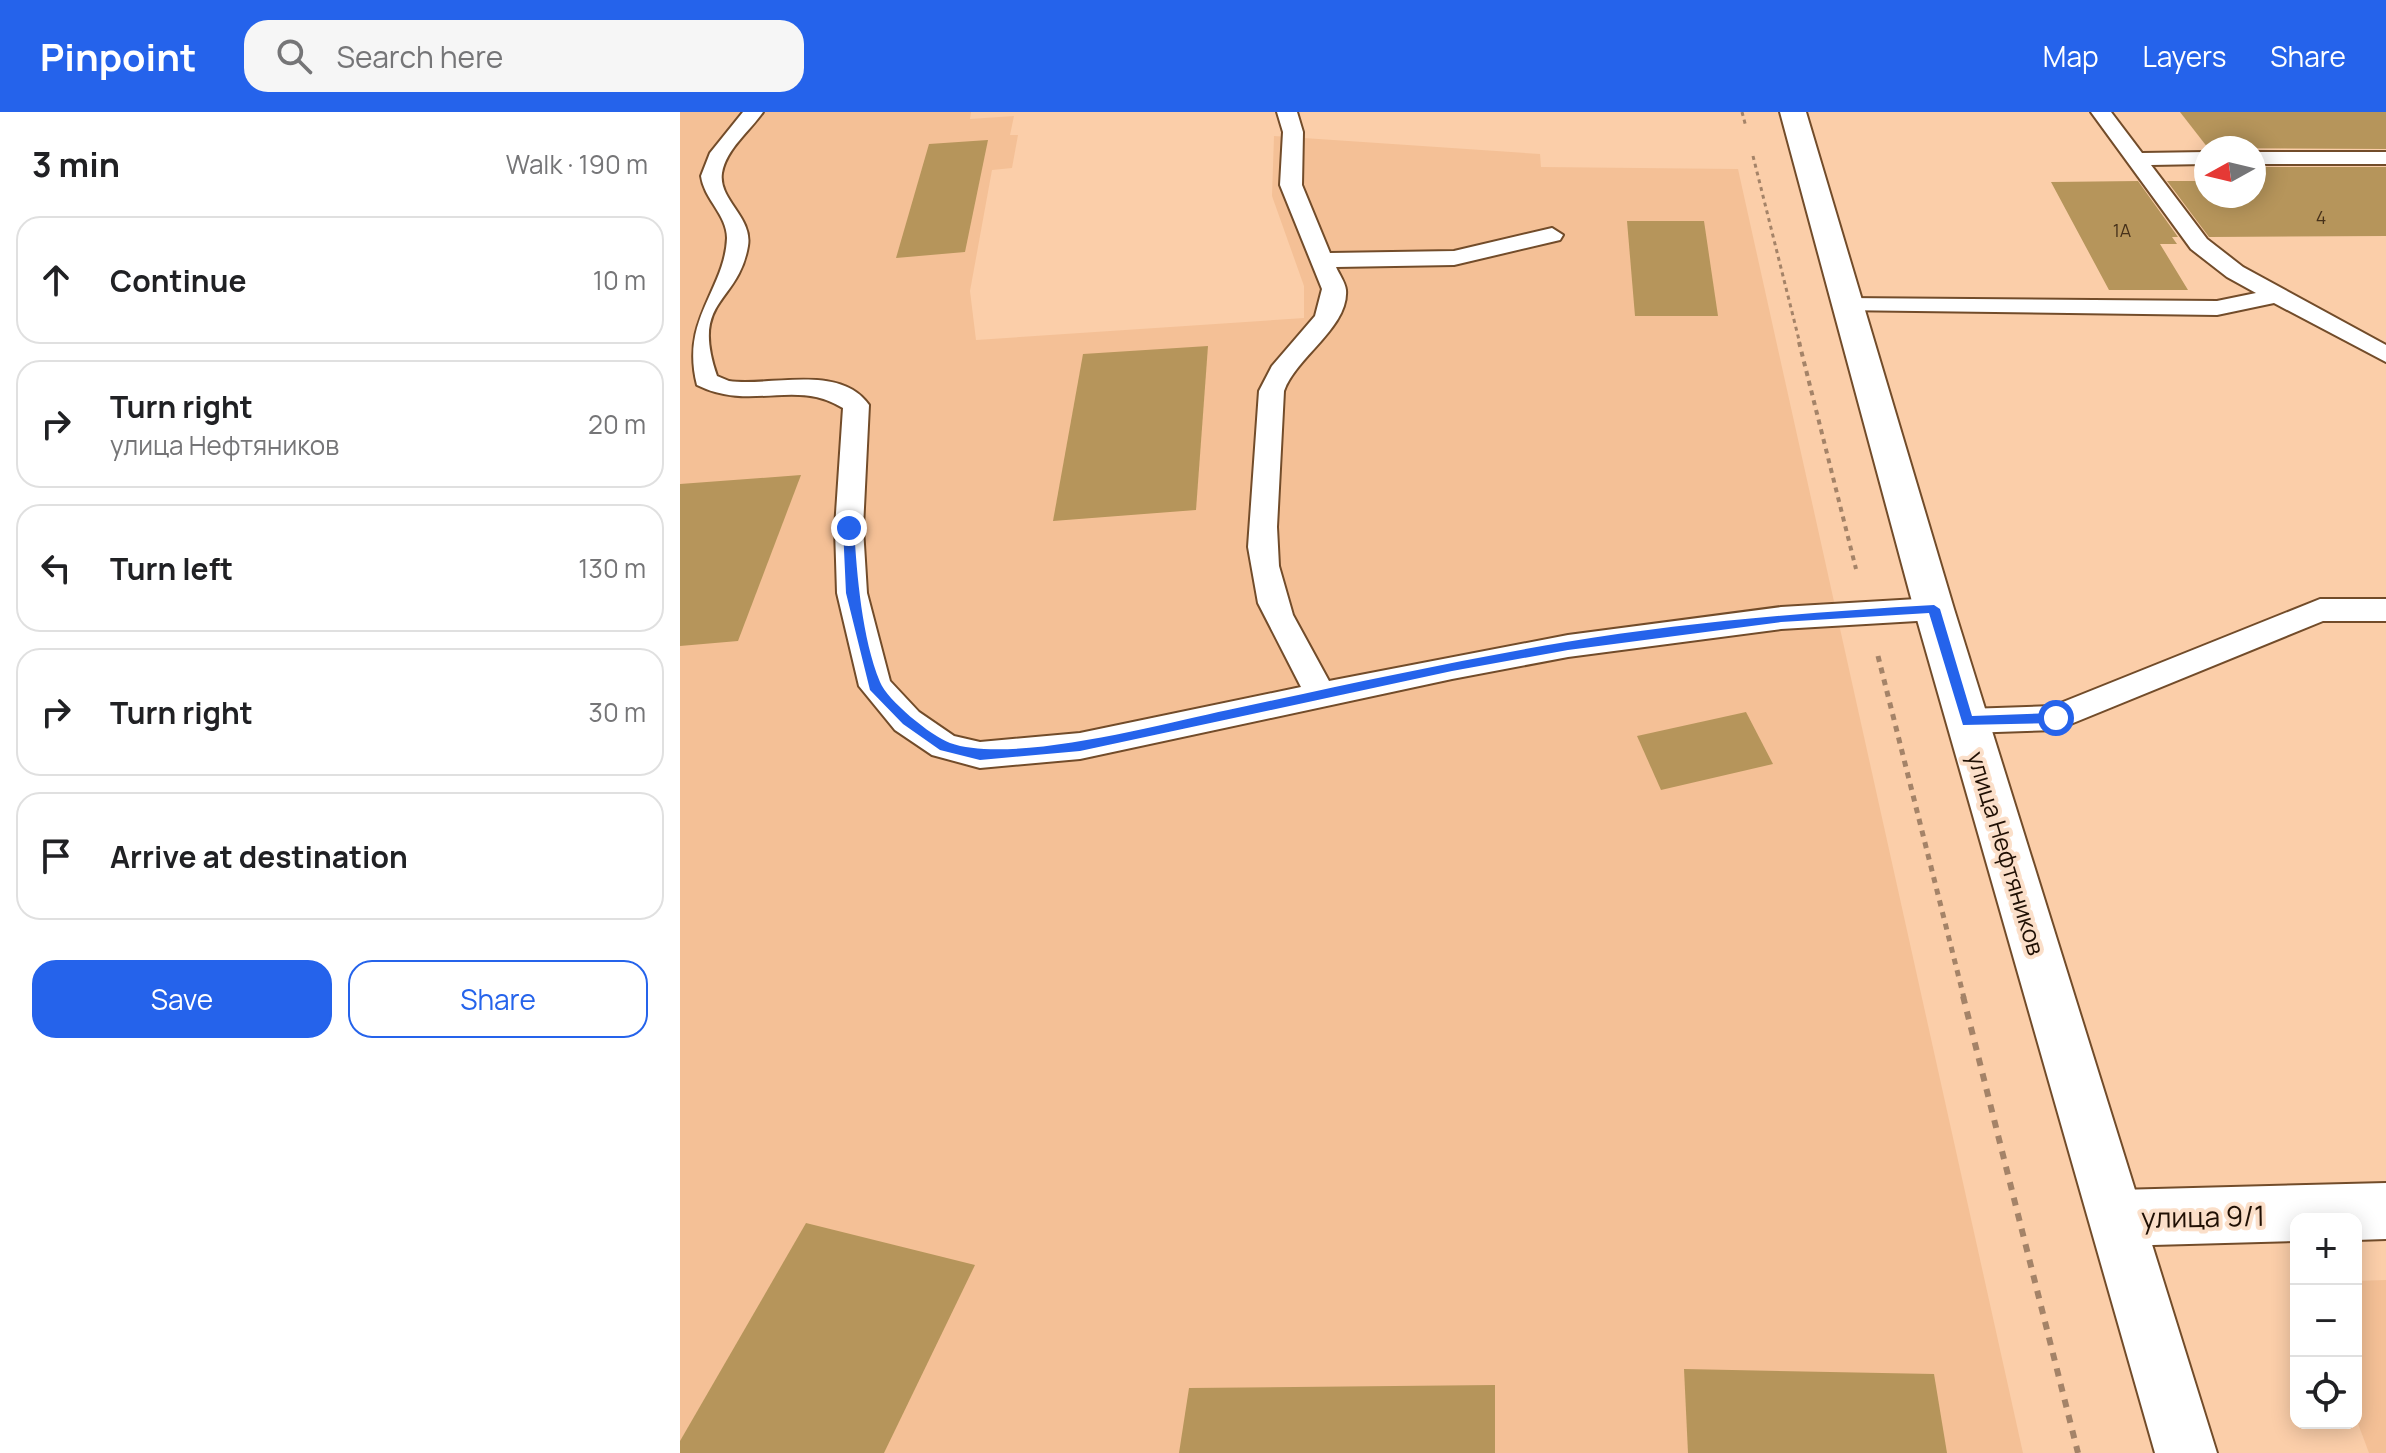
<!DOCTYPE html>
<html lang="en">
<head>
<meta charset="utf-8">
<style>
  body { margin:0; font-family:Manrope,sans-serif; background:#f6f6f6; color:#202124 }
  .controls { position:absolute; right:24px; bottom:24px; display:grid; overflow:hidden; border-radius:16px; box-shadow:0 4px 20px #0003 }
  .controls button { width:72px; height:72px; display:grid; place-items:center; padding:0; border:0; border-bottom:2px solid #e0e0e0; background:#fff; color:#202124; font:40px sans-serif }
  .compass { position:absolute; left:1514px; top:24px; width:72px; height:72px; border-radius:50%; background:#fff; box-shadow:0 4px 20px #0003; rotate:262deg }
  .stop { position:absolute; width:24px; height:24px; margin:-18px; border:6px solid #2563eb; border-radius:50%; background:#fff }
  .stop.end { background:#2563eb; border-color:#fff; box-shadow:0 2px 8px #0008 }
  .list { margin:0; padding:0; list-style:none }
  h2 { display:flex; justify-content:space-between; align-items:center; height:104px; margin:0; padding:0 32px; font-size:34px }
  h2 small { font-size:26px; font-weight:400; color:#757577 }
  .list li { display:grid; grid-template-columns:52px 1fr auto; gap:24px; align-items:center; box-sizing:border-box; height:128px; margin:0 16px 16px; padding:0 16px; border:2px solid #e0e0e0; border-radius:24px }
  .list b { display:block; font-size:30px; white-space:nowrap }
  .list p { margin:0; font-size:26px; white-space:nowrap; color:#757577 }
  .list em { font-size:26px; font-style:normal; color:#757577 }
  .actions { display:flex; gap:16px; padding:24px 32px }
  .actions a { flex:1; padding:18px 0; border:2px solid #2563eb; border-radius:24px; text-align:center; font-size:28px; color:#2563eb }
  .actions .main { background:#2563eb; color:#fff }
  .icon { flex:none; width:44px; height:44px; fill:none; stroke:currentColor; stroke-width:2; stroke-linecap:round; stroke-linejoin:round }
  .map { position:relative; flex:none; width:1706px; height:1341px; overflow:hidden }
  header { display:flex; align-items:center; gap:48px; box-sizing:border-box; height:112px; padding:0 40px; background:#2563eb; color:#fff }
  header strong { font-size:38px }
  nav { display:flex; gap:44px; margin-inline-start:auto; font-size:28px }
  .search { width:560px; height:72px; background:#f6f6f6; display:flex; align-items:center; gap:20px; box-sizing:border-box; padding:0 28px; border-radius:24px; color:#757577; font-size:30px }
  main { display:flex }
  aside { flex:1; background:#fff }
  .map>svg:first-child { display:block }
  .built { fill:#f4c096 }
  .building { fill:#b6955b }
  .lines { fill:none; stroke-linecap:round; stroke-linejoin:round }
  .service-casing { stroke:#724c2a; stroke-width:4 }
  .minor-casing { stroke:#724c2a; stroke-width:4 }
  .tertiary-casing { stroke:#724c2a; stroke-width:4 }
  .path-far3 { stroke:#a48368; stroke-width:3; stroke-dasharray:4 4; stroke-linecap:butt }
  .path-far2 { stroke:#a48368; stroke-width:4; stroke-dasharray:5 5; stroke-linecap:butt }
  .path-far1 { stroke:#a48368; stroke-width:5; stroke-dasharray:6 6; stroke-linecap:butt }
  .path { stroke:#a48368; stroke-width:6; stroke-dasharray:8 8; stroke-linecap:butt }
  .service { fill:#fff; fill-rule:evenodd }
  .minor { fill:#fff; fill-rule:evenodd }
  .tertiary { fill:#fff; fill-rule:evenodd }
  .route { fill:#2563eb }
  .labels { text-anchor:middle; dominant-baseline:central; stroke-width:8; stroke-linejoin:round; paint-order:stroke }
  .far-number-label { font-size:18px; fill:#46311a }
  .street-label { font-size:24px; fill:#201004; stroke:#fbdfc9 }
  .near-street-label { font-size:28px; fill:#201004; stroke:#fbdfc9 }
</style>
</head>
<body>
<header>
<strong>Pinpoint</strong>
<div class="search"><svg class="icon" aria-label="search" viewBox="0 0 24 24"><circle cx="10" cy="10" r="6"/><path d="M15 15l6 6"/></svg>Search here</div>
<nav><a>Map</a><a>Layers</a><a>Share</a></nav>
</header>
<main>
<aside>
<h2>3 min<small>Walk · 190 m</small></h2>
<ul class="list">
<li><svg class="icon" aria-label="ahead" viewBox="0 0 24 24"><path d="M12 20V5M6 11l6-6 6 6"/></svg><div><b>Continue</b></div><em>10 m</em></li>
<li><svg class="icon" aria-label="right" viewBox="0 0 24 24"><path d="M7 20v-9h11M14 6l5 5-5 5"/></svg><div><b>Turn right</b><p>улица Нефтяников</p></div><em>20 m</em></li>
<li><svg class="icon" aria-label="left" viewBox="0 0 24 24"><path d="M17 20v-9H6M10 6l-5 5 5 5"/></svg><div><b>Turn left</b></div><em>130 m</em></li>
<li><svg class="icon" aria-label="right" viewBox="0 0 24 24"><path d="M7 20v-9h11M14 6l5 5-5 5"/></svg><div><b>Turn right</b></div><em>30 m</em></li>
<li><svg class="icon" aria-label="arrive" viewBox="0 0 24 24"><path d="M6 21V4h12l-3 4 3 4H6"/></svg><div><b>Arrive at destination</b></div></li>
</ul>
<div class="actions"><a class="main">Save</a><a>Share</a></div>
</aside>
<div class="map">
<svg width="1706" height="1341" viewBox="0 0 1706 1341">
  <rect width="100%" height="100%" fill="#fbcea9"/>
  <g class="built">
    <path d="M 0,0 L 291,0 L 290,7 L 334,4 L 330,23 L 338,23 L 332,56 L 312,58 L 290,179 L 296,228 L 624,206 L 624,174 L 592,84 L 594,24 L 860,42 L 861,55 L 1058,57 L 1343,1341 L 0,1341 Z"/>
    <path d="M 1706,1168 L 1706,1341 L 1689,1341 L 1676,1306 L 1676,1169 Z"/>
  </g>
  <g class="building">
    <path d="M 1500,0 L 1706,0 L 1706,37 L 1528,36 Z"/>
    <path d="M 308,28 L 285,140 L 216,146 L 249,32 Z"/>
    <path d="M 1574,55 L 1706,55 L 1706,124 L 1529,125 L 1487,69 L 1526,69 L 1526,84 L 1574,84 Z"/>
    <path d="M 1458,69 L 1498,125 L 1492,125 L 1497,132 L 1480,132 L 1508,178 L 1429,178 L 1371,70 Z"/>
    <path d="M 947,109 L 1024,109 L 1038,204 L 955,204 Z"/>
    <path d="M 528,234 L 516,398 L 373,409 L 403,242 Z"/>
    <path d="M 121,363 L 58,529 L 0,534 L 0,372 Z"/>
    <path d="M 1066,600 L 1093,652 L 981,678 L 957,624 Z"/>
    <path d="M 126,1111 L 295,1153 L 204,1341 L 0,1341 L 0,1329 Z"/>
    <path d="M 1004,1257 L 1254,1262 L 1267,1341 L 1008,1341 Z"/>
    <path d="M 815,1273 L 815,1341 L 499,1341 L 509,1276 Z"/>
  </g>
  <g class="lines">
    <g class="service-casing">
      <g id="service">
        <path d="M 63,0 L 83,0 C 70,19 46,37 42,61 C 38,88 73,105 68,134 C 58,193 10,186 37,264 L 49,269 C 90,275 160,251 189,293 L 183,416 L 187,481 L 210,569 L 239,600 L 274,624 L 300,630 L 400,621 L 621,575 L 578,491 L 568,435 L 579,279 L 592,254 L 635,204 L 642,177 L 600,73 L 603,20 L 597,0 L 617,0 L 623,20 L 622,73 L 650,141 L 774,139 L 872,116 L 883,123 L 880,128 L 774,153 L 656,155 C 659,162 665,170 666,178 C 669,215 616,245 604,279 L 597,415 L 599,454 L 613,503 L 649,569 L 888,523 L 1101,495 L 1254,486 L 1265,489 L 1269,497 L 1265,505 L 1254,508 L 1101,517 L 888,545 L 772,567 L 400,647 L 300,656 L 252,643 L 215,618 L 179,574 L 157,481 L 155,416 L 163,296 C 115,266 71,300 17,273 C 0,207 45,178 47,126 C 47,103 24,87 21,64 L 30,41 Z"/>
        <path d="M 1411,0 L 1431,0 L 1462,41 L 1526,40 L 1526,52 L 1471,53 L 1527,127 L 1563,155 L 1706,233 L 1706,250 L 1594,191 L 1537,203 L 1157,198 L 1153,193 L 1157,188 L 1165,186 L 1537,189 L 1576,181 L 1547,165 L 1511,137 Z"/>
        <rect x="1574" y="40" width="132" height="12"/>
        <path d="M 1640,487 L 1706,487 L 1706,509 L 1643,509 L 1376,618 L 1287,621 L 1275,618 L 1271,609 L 1275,600 L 1287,597 L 1373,594 Z"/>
      </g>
    </g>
    <g class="minor-casing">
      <path id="minor" d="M 1706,1071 L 1706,1127 L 1676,1128 L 1676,1107 L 1616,1107 L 1616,1129 L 1437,1134 L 1417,1126 L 1409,1106 L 1417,1086 L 1437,1078 Z"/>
    </g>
    <g class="tertiary-casing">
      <path id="tertiary" d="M 1100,0 L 1126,0 L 1274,497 L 1537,1341 L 1475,1341 L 1234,497 Z"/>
    </g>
    <g class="path-far3">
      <path d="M 1062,0 L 1066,15"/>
      <path d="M 1073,44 L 1120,232"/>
    </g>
    <path class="path-far2" d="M 1119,230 L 1176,457"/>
    <path class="path-far1" d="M 1198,544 L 1284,886"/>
    <path class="path" d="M 1283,884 L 1398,1341"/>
    <use href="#service" class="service"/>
    <use href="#minor" class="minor"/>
    <use href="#tertiary" class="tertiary"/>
  </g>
  <path class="route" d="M 169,412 L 174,416 C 177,464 182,526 200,570 C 207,588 251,624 270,631 C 332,653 481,612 548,598 C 660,574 773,549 886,530 C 1008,510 1131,500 1254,493 L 1260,497 L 1292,604 L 1376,601 L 1382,606 L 1376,611 L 1283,613 L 1249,501 L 1101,510 L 888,538 L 772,559 L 400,639 L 300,648 L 260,638 L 223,612 L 190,578 L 166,481 L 163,416 Z"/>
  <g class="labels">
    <g class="far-number-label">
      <text x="1641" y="105">4</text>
      <text x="1442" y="118">1А</text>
    </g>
    <g class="street-label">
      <text transform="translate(1327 741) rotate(73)">улица Нефтяников</text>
    </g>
    <g class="near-street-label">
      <text transform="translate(1523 1104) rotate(-1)">улица 9/1</text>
    </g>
  </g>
</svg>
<div class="controls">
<button>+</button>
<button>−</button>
<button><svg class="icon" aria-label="locate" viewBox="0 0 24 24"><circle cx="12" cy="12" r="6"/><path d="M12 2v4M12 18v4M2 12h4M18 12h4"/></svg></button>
</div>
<svg class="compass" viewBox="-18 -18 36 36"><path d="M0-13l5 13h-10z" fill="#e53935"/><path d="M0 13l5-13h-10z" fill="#757577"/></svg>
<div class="stop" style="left:1376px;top:606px"></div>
<div class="stop end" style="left:169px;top:416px"></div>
</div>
</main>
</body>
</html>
